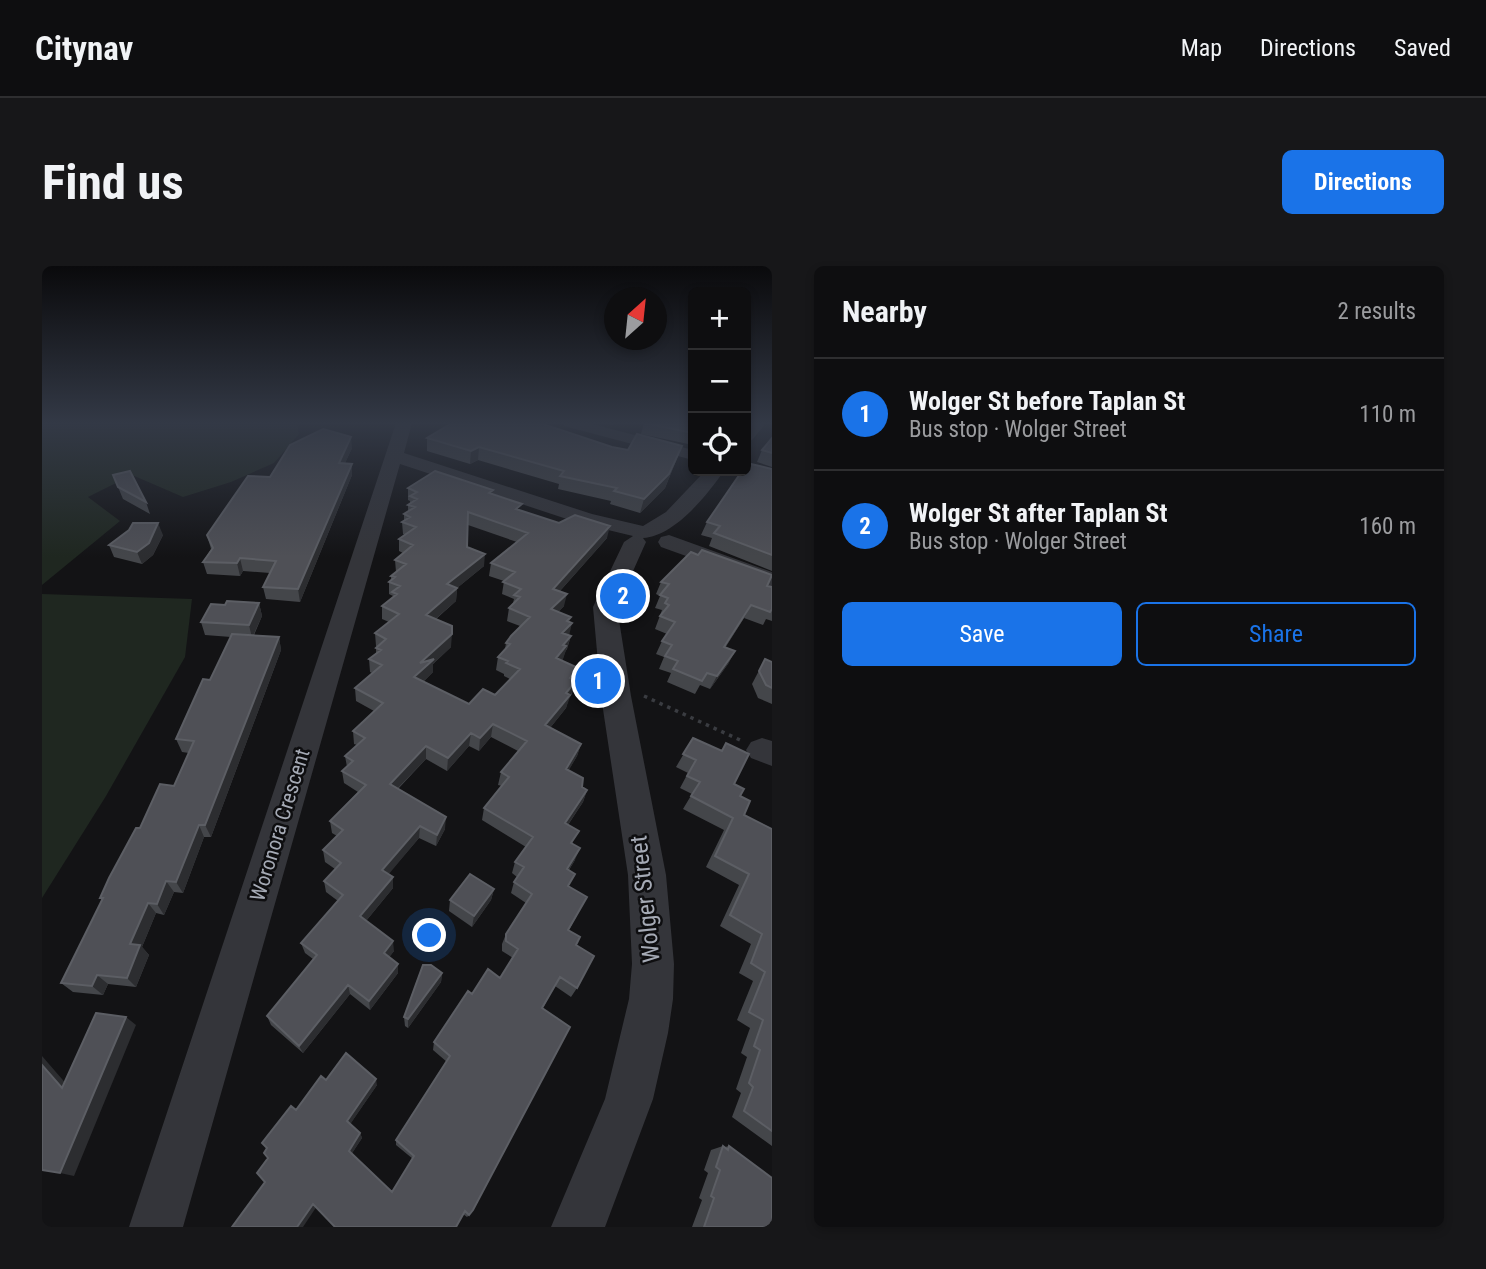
<!DOCTYPE html>
<html lang="en">
<head>
<meta charset="utf-8">
<style>
  body { margin:0; font-family:"Roboto Condensed",sans-serif; background:#171719; color:#f1f3f6 }
  .controls { position:absolute; right:21px; top:21px; display:grid; overflow:hidden; border-radius:10px; box-shadow:0 4px 10px #0003 }
  .controls button { width:63px; height:63px; display:grid; place-items:center; padding:0; border:0; border-bottom:2px solid #2e2e30; background:#0e0e10; color:#f1f3f6; font:35px sans-serif }
  .compass { position:absolute; left:562px; top:21px; width:63px; height:63px; border-radius:50%; background:#0e0e10; box-shadow:0 4px 10px #0003; rotate:27deg }
  .you { position:absolute; left:388px; top:670px; width:24px; height:24px; margin:-18px; border:5px solid #fff; border-radius:50%; background:#1a73e8; box-shadow:0 0 0 10px #1a73e833 }
  .badge { display:grid; place-items:center; width:46px; height:46px; border-radius:50%; background:#1a73e8; color:#fff; font-size:23px; font-weight:700 }
  .pin { position:absolute; translate:-50% -50%; border:4px solid #fff; box-shadow:0 2px 7px #0006 }
  .list { margin:0; padding:0; list-style:none }
  h2 { display:flex; justify-content:space-between; align-items:center; height:91px; margin:0; padding:0 28px; font-size:30px }
  h2 small { font-size:23px; font-weight:400; color:#9b9c9f }
  .list li { display:grid; grid-template-columns:46px 1fr auto; gap:21px; align-items:center; box-sizing:border-box; height:112px; padding:0 28px; border-top:2px solid #2e2e30 }
  .list b { display:block; font-size:26px; white-space:nowrap }
  .list p { margin:0; font-size:23px; white-space:nowrap; color:#9b9c9f }
  .list em { font-size:23px; font-style:normal; color:#9b9c9f }
  .actions { display:flex; gap:14px; padding:21px 28px }
  .actions a { flex:1; padding:16px 0; border:2px solid #1a73e8; border-radius:10px; text-align:center; font-size:24px; color:#1a73e8 }
  .actions .main { background:#1a73e8; color:#fff }
  .icon { flex:none; width:38px; height:38px; fill:none; stroke:currentColor; stroke-width:2; stroke-linecap:round; stroke-linejoin:round }
  .map { position:relative; flex:none; width:730px; height:961px; overflow:hidden; border-radius:10px }
  header { display:flex; align-items:center; gap:42px; box-sizing:border-box; height:98px; padding:0 35px; background:#0e0e10; border-bottom:2px solid #2e2e30 }
  header strong { font-size:33px }
  nav { display:flex; gap:38px; margin-inline-start:auto; font-size:24px }
  .intro { display:flex; align-items:center; justify-content:space-between; box-sizing:border-box; height:168px; padding:0 42px }
  h1 { margin:0; font-size:49px }
  .button { padding:18px 32px; border-radius:10px; background:#1a73e8; color:#fff; font-size:24px; font-weight:700 }
  main { display:flex; gap:42px; padding:0 42px }
  aside { flex:1; background:#0e0e10; border-radius:10px; box-shadow:0 4px 10px #0003 }
  .map>svg:first-child { display:block }
  .green { fill:#1f2720 }
  .lines { fill:none; stroke-linecap:round; stroke-linejoin:round }
  .path { stroke:#3a3c41; stroke-width:3.5; stroke-dasharray:3.5 5; stroke-linecap:butt }
  .minor { fill:#34353a; fill-rule:evenodd }
  .wall { fill:#44464a; fill-rule:evenodd }
  .shaded-wall { fill:#2c2d30 }
  .building { fill:#4f5056; stroke:#5c5e64; stroke-width:2; fill-rule:evenodd }
  .labels { text-anchor:middle; dominant-baseline:central; stroke-width:5; stroke-linejoin:round; paint-order:stroke }
  .street-label { font-size:21px; fill:#a5aab5; stroke:#0e0e10 }
  .near-street-label { font-size:24px; fill:#a5aab5; stroke:#0e0e10 }
</style>
</head>
<body>
<header>
<strong>Citynav</strong>
<nav><a>Map</a><a>Directions</a><a>Saved</a></nav>
</header>
<div class="intro"><h1>Find us</h1><a class="button">Directions</a></div>
<main>
<div class="map">
<svg width="730" height="961" viewBox="0 0 730 961">
  <rect width="100%" height="100%" fill="#131315"/>
  <g class="green">
    <path d="M 0,157 L 255,157 L 257,168 L 232,197 L 189,216 L 141,231 L 90,209 L 46,231 L 78,255 L 0,319 Z"/>
    <path d="M 0,328 L 150,333 L 143,391 L 64,530 L 0,632 Z"/>
  </g>
  <g class="lines">
    <path class="path" d="M 602,430 L 698,474"/>
    <g class="minor">
      <path d="M 354,157 L 370,157 L 362,187 L 550,248 L 601,260 L 624,246 L 663,205 L 682,205 C 665,229 633,270 601,272 L 604,276 L 575,341 L 589,430 L 624,609 L 632,698 L 631,733 L 626,767 L 611,833 L 563,961 L 509,961 L 563,833 L 587,733 L 590,698 L 586,609 L 559,430 L 551,341 L 582,276 L 591,270 L 537,257 L 358,198 L 141,961 L 87,961 Z"/>
      <path d="M 520,157 L 546,157 L 651,184 L 651,194 L 522,160 Z"/>
      <path d="M 707,157 L 724,157 L 710,174 L 704,175 L 704,160 Z"/>
      <path d="M 627,269 L 730,306 L 730,321 L 619,281 L 616,276 L 619,271 Z"/>
      <path d="M 720,472 L 730,475 L 730,500 L 709,492 L 704,484 L 709,476 Z"/>
    </g>
  </g>
  <g class="wall">
    <path d="M 560,157 L 575,157 L 571,159 Z"/>
    <path d="M 602,157 L 651,157 L 651,179 L 599,168 Z"/>
    <path d="M 385,172 L 570,181 L 586,184 L 640,180 L 623,222 L 598,247 L 568,238 L 569,235 L 516,223 L 517,218 L 436,194 L 428,198 L 385,185 Z"/>
    <path d="M 730,172 L 730,201 L 715,196 L 720,184 Z"/>
    <path d="M 310,182 L 303,197 L 310,198 L 310,209 L 258,336 L 224,333 L 221,321 L 228,307 L 201,305 L 198,310 L 165,308 L 161,296 L 169,283 L 165,269 Z"/>
    <path d="M 730,203 L 730,305 L 667,280 L 670,272 L 659,269 L 665,256 Z"/>
    <path d="M 71,209 L 104,236 L 108,248 L 81,233 Z"/>
    <path d="M 366,222 L 451,228 L 479,245 L 565,272 L 518,325 L 522,340 L 516,346 L 527,356 L 527,369 L 529,370 L 525,383 L 523,386 L 520,395 L 533,414 L 530,428 L 527,431 L 524,442 L 508,462 L 539,478 L 535,490 L 526,505 L 540,521 L 545,524 L 541,536 L 526,559 L 531,578 L 533,594 L 527,604 L 527,621 L 539,642 L 527,664 L 534,679 L 535,722 L 529,731 L 513,720 L 501,742 L 427,949 L 425,951 L 421,948 L 274,941 L 223,916 L 226,892 L 254,844 L 284,814 L 335,819 L 308,858 L 318,867 L 320,872 L 310,887 L 350,926 L 371,893 L 354,879 L 354,874 L 405,796 L 391,784 L 392,776 L 430,728 L 458,712 L 471,692 L 460,685 L 460,678 L 464,668 L 484,637 L 469,627 L 472,616 L 475,611 L 470,607 L 473,596 L 484,581 L 440,554 L 442,542 L 460,520 L 456,519 L 459,506 L 476,485 L 449,471 L 437,485 L 427,480 L 405,505 L 384,493 L 356,523 L 403,563 L 394,580 L 377,572 L 346,608 L 351,622 L 324,655 L 352,685 L 347,691 L 356,698 L 356,707 L 328,744 L 308,728 L 261,787 L 229,759 L 225,750 L 271,693 L 263,687 L 259,677 L 296,635 L 284,626 L 282,615 L 293,603 L 283,596 L 281,584 L 295,570 L 290,567 L 288,555 L 316,526 L 302,517 L 300,505 L 305,501 L 303,490 L 315,479 L 312,478 L 311,465 L 332,445 L 314,435 L 313,422 L 330,407 L 328,406 L 327,393 L 334,387 L 334,382 L 335,381 L 334,380 L 333,367 L 347,356 L 340,353 L 340,340 L 351,332 L 351,330 L 347,328 L 347,316 L 349,314 L 349,310 L 354,306 L 353,294 L 361,287 L 357,285 L 357,273 L 363,269 L 361,268 L 360,256 L 362,255 L 362,248 L 366,246 L 366,239 L 368,237 L 368,235 L 366,234 ZM 426,259 L 475,276 L 449,297 L 447,310 L 462,315 L 460,328 L 472,333 L 471,337 L 467,342 L 465,355 L 478,360 L 464,377 L 463,383 L 456,391 L 454,404 L 462,408 L 462,410 L 468,413 L 453,429 L 427,438 L 381,416 L 391,406 L 391,398 L 409,381 L 394,353 L 414,335 L 415,322 L 442,300 L 425,281 Z"/>
    <path d="M 121,269 L 111,289 L 100,298 L 72,291 L 67,279 Z"/>
    <path d="M 619,316 L 725,320 L 730,321 L 730,355 L 724,353 L 721,359 L 702,352 L 683,382 L 693,385 L 686,398 L 668,423 L 658,419 L 653,428 L 625,416 L 629,407 L 617,403 L 622,391 L 614,388 L 620,375 L 625,368 L 613,363 L 620,344 L 613,342 L 618,330 L 614,328 Z"/>
    <path d="M 217,337 L 220,350 L 212,369 L 237,371 L 239,384 L 169,571 L 162,571 L 141,627 L 132,626 L 122,649 L 114,647 L 100,681 L 107,689 L 94,721 L 66,718 L 61,729 L 31,726 L 19,717 L 60,635 L 58,632 L 98,562 L 132,520 L 147,487 L 140,486 L 134,473 L 168,414 L 189,371 L 163,369 L 159,356 L 183,339 Z"/>
    <path d="M 723,393 L 730,396 L 730,438 L 716,432 L 710,418 Z"/>
    <path d="M 651,472 L 692,518 L 698,530 L 702,549 L 730,563 L 730,880 L 690,851 L 699,827 L 694,823 L 705,791 L 699,787 L 708,762 L 695,754 L 711,715 L 697,707 L 709,678 L 678,660 L 697,619 L 664,601 L 682,564 L 641,543 L 650,528 L 638,522 L 646,507 L 634,501 Z"/>
    <path d="M 452,623 L 449,634 L 430,661 L 407,645 L 408,634 Z"/>
    <path d="M 400,707 L 399,716 L 366,762 L 363,760 L 362,751 Z"/>
    <path d="M 681,880 L 683,881 L 687,880 L 730,961 L 650,961 L 660,934 L 657,932 L 666,907 L 662,904 L 669,884 Z"/>
  </g>
  <g class="shaded-wall">
    <path d="M 309,171 L 310,182 L 298,208 L 297,197 Z"/>
    <path d="M 640,180 L 623,222 L 598,247 L 602,233 Z"/>
    <path d="M 437,181 L 436,194 L 428,198 L 429,185 Z"/>
    <path d="M 310,198 L 310,209 L 258,336 L 256,323 Z"/>
    <path d="M 116,257 L 121,269 L 111,289 L 100,298 L 95,286 Z"/>
    <path d="M 568,260 L 565,272 L 509,335 L 511,323 Z"/>
    <path d="M 443,288 L 442,300 L 415,322 L 414,335 L 384,361 L 384,349 L 405,318 Z"/>
    <path d="M 198,292 L 201,305 L 198,310 L 195,297 Z"/>
    <path d="M 525,328 L 522,340 L 506,356 L 509,343 Z"/>
    <path d="M 217,337 L 220,350 L 210,372 L 207,359 Z"/>
    <path d="M 709,339 L 702,352 L 675,394 L 682,381 Z"/>
    <path d="M 529,351 L 526,361 L 530,357 L 527,370 L 520,367 L 525,355 Z"/>
    <path d="M 410,368 L 409,381 L 391,398 L 391,406 L 372,424 L 372,411 L 378,397 Z"/>
    <path d="M 529,370 L 521,393 L 511,405 L 514,392 L 521,379 Z"/>
    <path d="M 237,371 L 239,384 L 169,571 L 163,559 Z"/>
    <path d="M 693,385 L 686,398 L 668,423 L 675,410 Z"/>
    <path d="M 536,402 L 533,415 L 528,412 Z"/>
    <path d="M 534,415 L 524,442 L 500,472 L 503,459 L 524,427 Z"/>
    <path d="M 451,458 L 449,471 L 437,485 L 438,472 Z"/>
    <path d="M 429,467 L 427,480 L 405,505 L 406,492 Z"/>
    <path d="M 539,478 L 535,490 L 520,516 L 524,503 Z"/>
    <path d="M 384,480 L 384,493 L 348,530 L 348,518 Z"/>
    <path d="M 545,524 L 541,536 L 519,569 L 523,557 Z"/>
    <path d="M 404,551 L 403,563 L 394,580 L 395,569 Z"/>
    <path d="M 157,559 L 162,571 L 141,627 L 134,616 Z"/>
    <path d="M 378,560 L 377,572 L 341,615 L 340,604 Z"/>
    <path d="M 538,582 L 533,594 L 520,614 L 525,603 Z"/>
    <path d="M 351,611 L 351,622 L 319,661 L 318,650 Z"/>
    <path d="M 124,615 L 132,626 L 122,649 L 115,638 Z"/>
    <path d="M 452,623 L 449,634 L 430,661 L 432,650 Z"/>
    <path d="M 106,637 L 114,647 L 100,681 L 107,689 L 94,721 L 85,712 L 88,678 Z"/>
    <path d="M 351,675 L 352,685 L 343,697 L 342,687 Z"/>
    <path d="M 356,698 L 356,707 L 328,744 L 327,735 Z"/>
    <path d="M 400,707 L 399,716 L 366,762 L 366,753 Z"/>
    <path d="M 55,709 L 66,718 L 61,729 L 50,720 Z"/>
    <path d="M 306,719 L 308,728 L 261,787 L 257,780 Z"/>
    <path d="M 84,751 L 94,759 L 32,910 L 18,907 Z"/>
    <path d="M 0,790 L 33,828 L 20,822 L 0,799 Z"/>
    <path d="M 334,813 L 335,819 L 307,860 L 305,855 Z"/>
    <path d="M 318,867 L 320,872 L 309,889 L 307,885 Z"/>
    <path d="M 271,938 L 275,940 L 261,961 L 255,961 Z"/>
  </g>
  <g class="building">
    <path d="M 410,157 L 498,157 L 570,181 L 586,184 L 595,168 L 640,180 L 627,208 L 602,233 L 572,225 L 575,222 L 518,210 L 522,205 L 437,181 L 429,185 L 385,172 Z"/>
    <path d="M 602,157 L 651,157 L 651,167 Z"/>
    <path d="M 281,163 L 309,171 L 297,197 L 310,198 L 256,323 L 221,321 L 234,295 L 198,292 L 195,297 L 161,296 L 171,282 L 165,269 L 206,210 L 228,211 L 248,179 Z"/>
    <path d="M 730,172 L 730,187 L 720,184 Z"/>
    <path d="M 709,198 L 730,203 L 730,289 L 672,267 L 678,260 L 665,256 L 700,205 L 704,205 Z"/>
    <path d="M 88,205 L 104,236 L 76,221 L 71,209 Z"/>
    <path d="M 393,205 L 451,224 L 447,227 L 480,238 L 474,243 L 517,257 L 533,249 L 568,260 L 511,323 L 525,328 L 509,343 L 529,351 L 525,355 L 530,357 L 520,367 L 529,370 L 521,379 L 524,380 L 514,392 L 536,402 L 528,412 L 534,415 L 524,427 L 528,429 L 503,459 L 539,478 L 524,503 L 541,512 L 540,521 L 545,524 L 523,557 L 537,565 L 529,577 L 538,582 L 525,603 L 533,608 L 526,620 L 545,631 L 526,664 L 538,671 L 534,679 L 552,690 L 535,722 L 518,711 L 500,742 L 528,761 L 431,944 L 427,949 L 423,945 L 414,961 L 293,961 L 271,938 L 255,961 L 190,961 L 223,916 L 215,907 L 226,892 L 222,887 L 225,882 L 220,877 L 249,840 L 254,844 L 279,810 L 284,814 L 304,787 L 334,813 L 305,855 L 318,867 L 307,885 L 350,926 L 372,890 L 354,874 L 408,790 L 392,776 L 426,725 L 430,728 L 446,703 L 458,712 L 476,683 L 464,675 L 464,668 L 490,628 L 472,616 L 482,601 L 473,596 L 491,571 L 442,542 L 467,511 L 459,506 L 485,475 L 451,458 L 438,472 L 429,467 L 406,492 L 384,480 L 348,518 L 404,551 L 395,569 L 378,560 L 340,604 L 351,611 L 318,650 L 351,675 L 342,687 L 356,698 L 327,735 L 306,719 L 257,780 L 225,750 L 275,689 L 259,677 L 301,629 L 282,615 L 299,597 L 281,584 L 301,564 L 288,555 L 324,519 L 300,505 L 311,495 L 303,490 L 323,472 L 311,465 L 341,437 L 313,422 L 340,399 L 327,393 L 339,384 L 334,382 L 344,373 L 333,367 L 357,348 L 340,340 L 355,328 L 350,326 L 358,320 L 347,316 L 353,311 L 349,310 L 364,298 L 353,294 L 371,279 L 357,273 L 374,261 L 360,256 L 368,251 L 362,248 L 373,241 L 366,239 L 375,233 L 368,230 L 375,226 L 366,222 ZM 426,246 L 486,267 L 449,297 L 473,306 L 461,316 L 479,323 L 472,329 L 478,331 L 467,342 L 488,351 L 469,370 L 464,377 L 468,378 L 456,391 L 466,395 L 464,397 L 478,403 L 453,429 L 441,423 L 427,438 L 372,411 L 392,393 L 378,397 L 410,368 L 410,360 L 384,349 L 415,322 L 405,318 L 443,288 L 425,281 Z"/>
    <path d="M 91,257 L 116,257 L 107,277 L 95,286 L 67,279 L 87,264 Z"/>
    <path d="M 660,284 L 730,309 L 725,320 L 730,321 L 730,343 L 728,346 L 709,339 L 682,381 L 693,385 L 675,410 L 665,407 L 660,415 L 631,403 L 636,395 L 623,390 L 630,379 L 620,375 L 633,356 L 618,350 L 627,339 L 623,337 L 626,332 L 618,329 L 627,318 L 619,316 L 649,286 L 656,289 Z"/>
    <path d="M 185,335 L 217,337 L 207,359 L 159,356 L 169,338 L 183,339 Z"/>
    <path d="M 190,368 L 237,371 L 163,559 L 157,559 L 134,616 L 124,615 L 115,638 L 106,637 L 88,678 L 98,679 L 85,712 L 55,709 L 50,720 L 19,717 L 61,632 L 58,632 L 67,612 L 94,562 L 98,562 L 118,518 L 132,520 L 152,475 L 134,473 L 161,413 L 168,414 Z"/>
    <path d="M 723,393 L 730,396 L 730,422 L 724,419 L 717,405 Z"/>
    <path d="M 651,472 L 680,485 L 684,477 L 707,488 L 692,518 L 702,523 L 698,530 L 708,535 L 702,549 L 730,563 L 730,865 L 702,845 L 711,821 L 707,817 L 718,784 L 712,780 L 721,754 L 707,746 L 723,706 L 709,697 L 720,668 L 688,649 L 707,608 L 673,590 L 691,552 L 649,530 L 658,516 L 645,510 L 654,494 L 641,488 Z"/>
    <path d="M 428,608 L 452,623 L 432,650 L 408,634 Z"/>
    <path d="M 381,699 L 389,699 L 400,707 L 366,753 L 362,751 Z"/>
    <path d="M 54,747 L 84,751 L 18,907 L 0,904 L 0,799 L 20,822 Z"/>
    <path d="M 681,880 L 686,884 L 687,880 L 730,912 L 730,961 L 662,961 L 672,932 L 669,930 L 678,904 L 674,901 Z"/>
  </g>
  <linearGradient id="sky" x2="0" y2="1"><stop stop-color="#0a0a0c"/><stop offset="0.54" stop-color="#333946"/><stop offset="1" stop-color="#333946" stop-opacity="0"/></linearGradient>
  <rect width="730" height="291" fill="url(#sky)"/>
  <g class="labels">
    <g class="street-label">
      <text transform="translate(238 559) rotate(-73)">Woronora Crescent</text>
    </g>
    <g class="near-street-label">
      <text transform="translate(603 633) rotate(-96)">Wolger Street</text>
    </g>
  </g>
</svg>
<div class="controls">
<button>+</button>
<button>−</button>
<button><svg class="icon" aria-label="locate" viewBox="0 0 24 24"><circle cx="12" cy="12" r="6"/><path d="M12 2v4M12 18v4M2 12h4M18 12h4"/></svg></button>
</div>
<svg class="compass" viewBox="-18 -18 36 36"><path d="M0-13l5 13h-10z" fill="#e53935"/><path d="M0 13l5-13h-10z" fill="#9b9c9f"/></svg>
<div class="you"></div>
<div class="pin badge" style="left:556px;top:415px">1</div>
<div class="pin badge" style="left:581px;top:330px">2</div>
</div>
<aside>
<h2>Nearby<small>2 results</small></h2>
<ul class="list">
<li><span class="badge">1</span><div><b>Wolger St before Taplan St</b><p>Bus stop · Wolger Street</p></div><em>110 m</em></li>
<li><span class="badge">2</span><div><b>Wolger St after Taplan St</b><p>Bus stop · Wolger Street</p></div><em>160 m</em></li>
</ul>
<div class="actions"><a class="main">Save</a><a>Share</a></div>
</aside>
</main>
</body>
</html>
